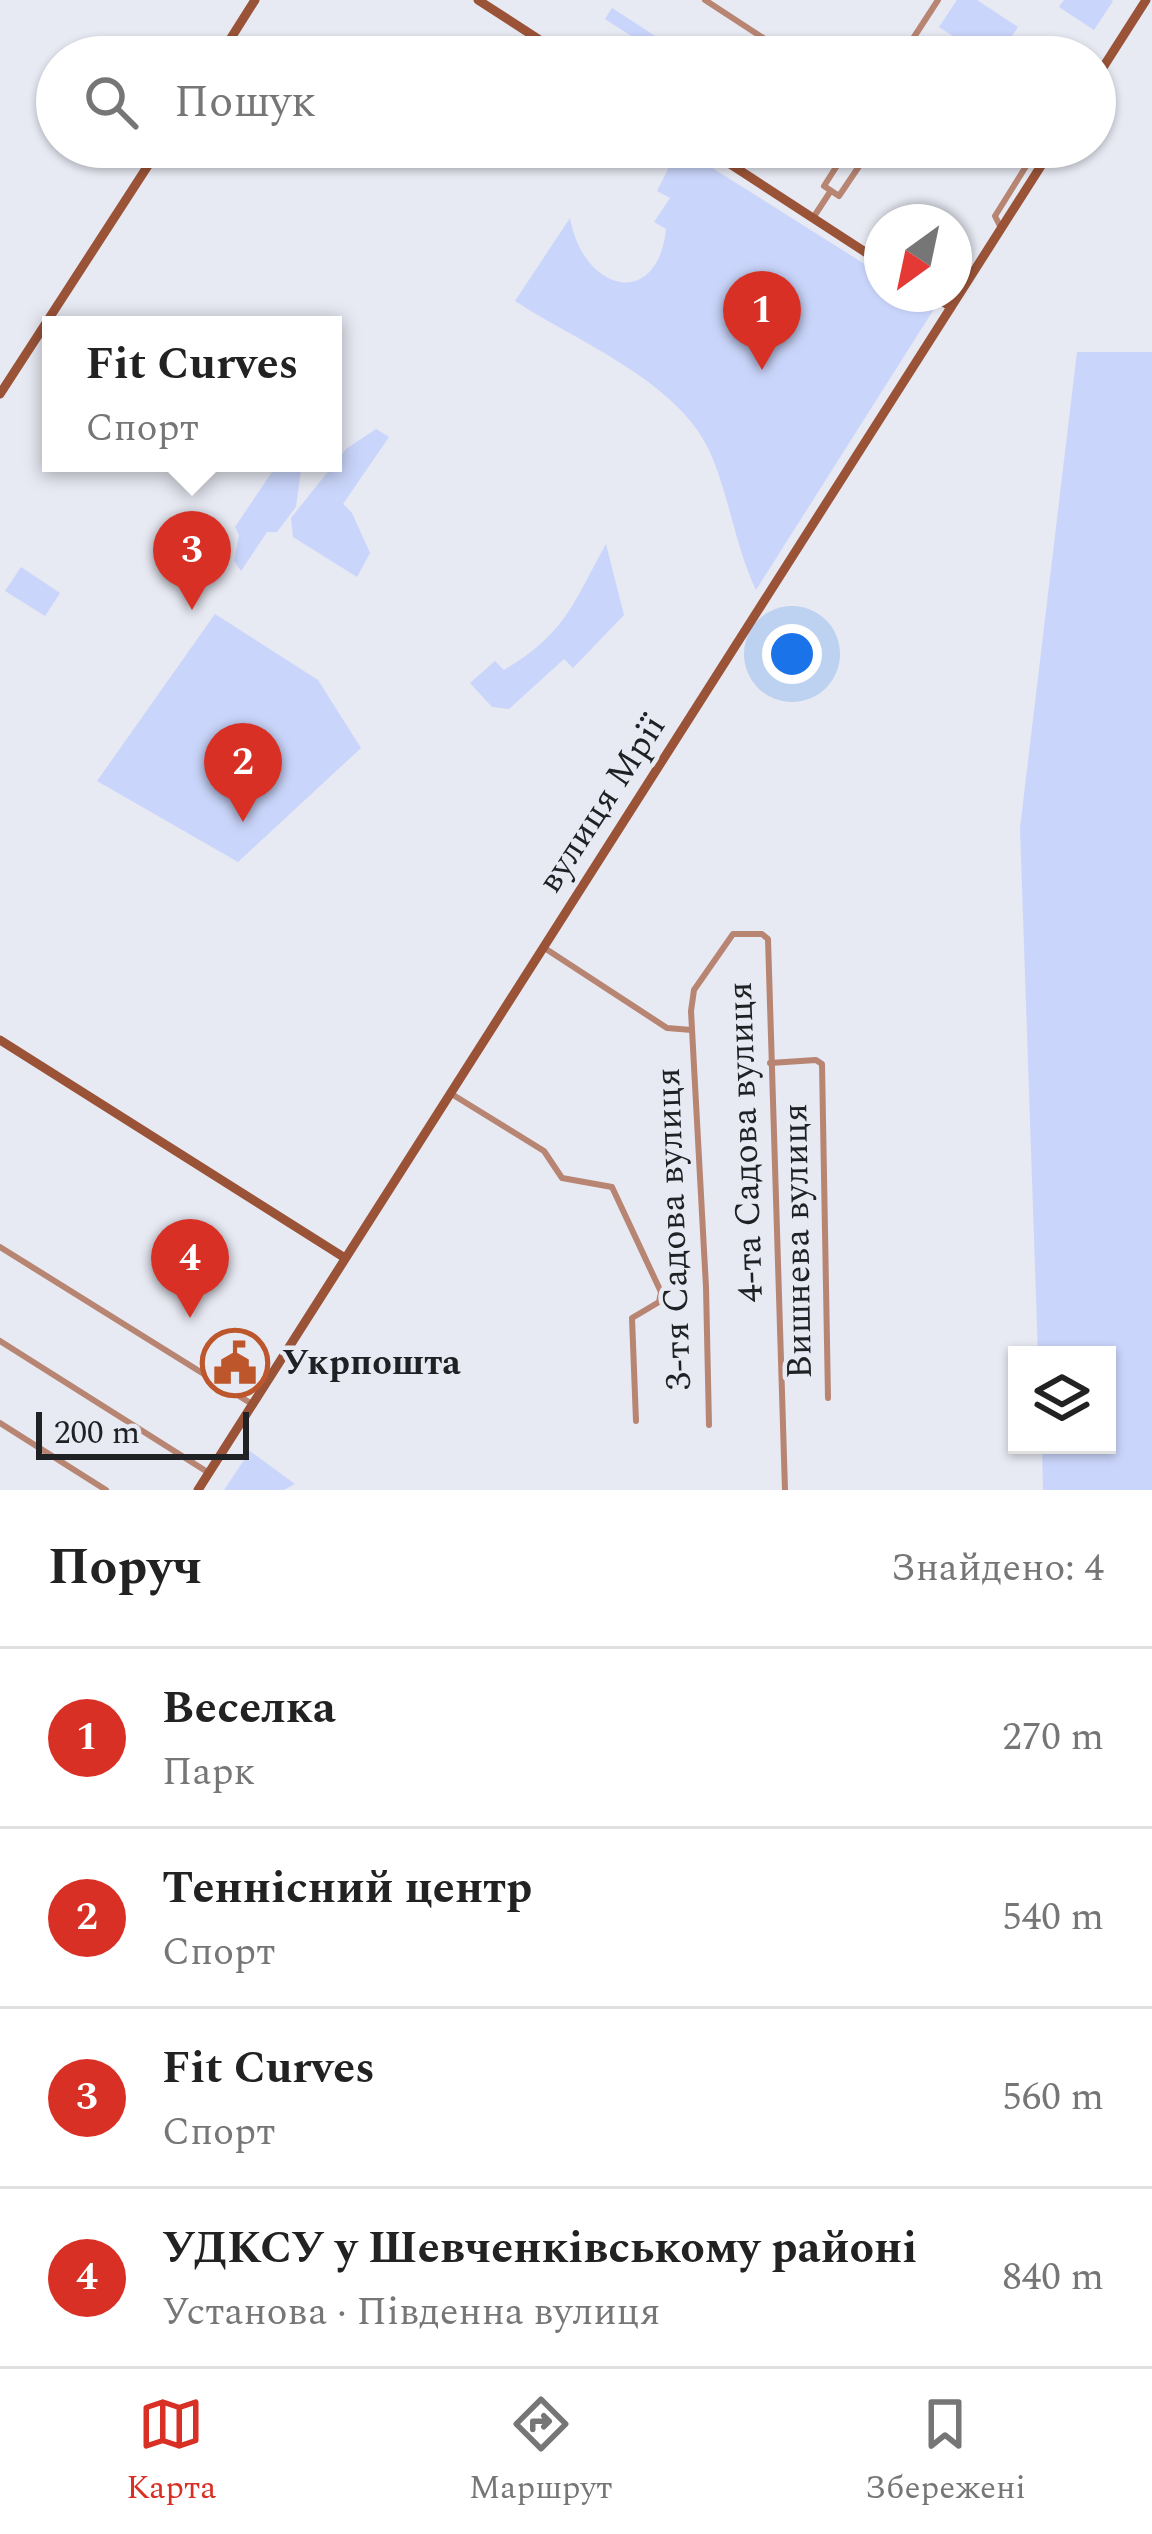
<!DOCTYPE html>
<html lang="uk">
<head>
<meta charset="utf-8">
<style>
  body { margin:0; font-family:Spectral,serif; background:#f2f2f2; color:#222 }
  .controls { position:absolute; right:36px; bottom:36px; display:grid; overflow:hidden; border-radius:0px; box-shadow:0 3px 9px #0004 }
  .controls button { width:108px; height:108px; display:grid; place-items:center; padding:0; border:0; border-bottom:3px solid #e0e0e0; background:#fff; color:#222; font:60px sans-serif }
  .compass { position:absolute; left:864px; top:204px; width:108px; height:108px; border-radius:50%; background:#fff; box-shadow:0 3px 9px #0004; rotate:213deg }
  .scale { position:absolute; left:36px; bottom:30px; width:213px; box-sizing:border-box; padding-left:12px; border:6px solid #202125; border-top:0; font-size:33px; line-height:42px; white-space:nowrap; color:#202125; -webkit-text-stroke:9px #e7e9f3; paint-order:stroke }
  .you { position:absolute; left:792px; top:654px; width:42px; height:42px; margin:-30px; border:9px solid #fff; border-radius:50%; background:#1a73e8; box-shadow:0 0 0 18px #1a73e833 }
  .badge { display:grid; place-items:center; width:78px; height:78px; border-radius:50%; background:#d93025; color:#fff; font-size:39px; font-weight:700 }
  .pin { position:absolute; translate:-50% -99px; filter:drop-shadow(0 3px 6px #0008) }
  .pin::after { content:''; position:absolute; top:63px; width:42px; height:36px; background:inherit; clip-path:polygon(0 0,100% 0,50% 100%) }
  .popup { position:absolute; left:42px; top:316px; width:300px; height:156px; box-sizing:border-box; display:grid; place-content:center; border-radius:0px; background:#fff; filter:drop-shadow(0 3px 9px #0005); font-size:39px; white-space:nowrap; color:#767676 }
  .popup b { font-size:45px; color:#222 }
  .popup::after { content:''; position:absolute; left:50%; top:100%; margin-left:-24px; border:24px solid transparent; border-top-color:#fff }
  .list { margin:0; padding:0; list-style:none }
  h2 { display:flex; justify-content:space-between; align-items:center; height:156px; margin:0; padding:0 48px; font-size:51px }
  h2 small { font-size:39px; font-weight:400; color:#767676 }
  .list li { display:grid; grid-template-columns:78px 1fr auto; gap:36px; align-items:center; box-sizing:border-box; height:180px; padding:0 48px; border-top:3px solid #e0e0e0 }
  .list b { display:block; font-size:45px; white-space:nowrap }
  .list p { margin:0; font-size:39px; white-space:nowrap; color:#767676 }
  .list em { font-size:39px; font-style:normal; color:#767676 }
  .icon { flex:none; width:66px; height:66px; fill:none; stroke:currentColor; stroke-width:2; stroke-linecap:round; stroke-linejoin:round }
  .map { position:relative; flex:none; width:1152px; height:1490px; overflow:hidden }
  .search { position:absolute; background:#fff; box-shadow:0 3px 9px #0004; left:36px; right:36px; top:36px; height:132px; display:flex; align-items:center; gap:30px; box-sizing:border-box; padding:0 42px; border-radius:66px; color:#767676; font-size:45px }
  .sheet { height:876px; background:#fff }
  nav { display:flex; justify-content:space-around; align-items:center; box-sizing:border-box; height:168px; border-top:3px solid #e0e0e0; background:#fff; font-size:33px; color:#767676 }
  nav a { display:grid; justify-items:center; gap:6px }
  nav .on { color:#d93025 }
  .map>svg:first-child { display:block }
  .green { fill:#cad5fb }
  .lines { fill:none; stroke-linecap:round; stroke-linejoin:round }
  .street { stroke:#b78572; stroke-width:6 }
  .secondary { stroke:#9a5337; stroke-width:9 }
  .labels { text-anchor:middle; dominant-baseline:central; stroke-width:9; stroke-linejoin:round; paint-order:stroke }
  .street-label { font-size:36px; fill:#202125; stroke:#e7e9f3 }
  .poi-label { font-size:36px; font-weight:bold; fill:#202125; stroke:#e7e9f3; text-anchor:start }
</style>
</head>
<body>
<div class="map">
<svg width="1152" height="1490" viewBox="0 0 1152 1490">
  <rect width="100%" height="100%" fill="#e7e9f3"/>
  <g class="green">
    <path d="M 957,0 L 977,0 L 1018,27 L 998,57 L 985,57 L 939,27 Z"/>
    <path d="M 1064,0 L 1111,0 L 1113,1 L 1094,30 L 1059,7 Z"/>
    <path d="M 612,8 L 663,41 L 656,53 L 661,57 L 641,53 L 645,45 L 605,19 Z"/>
    <path d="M 679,147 L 882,275 L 882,294 L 911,294 L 934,309 L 756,590 C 735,546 729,494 709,450 C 677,381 578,342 515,301 L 570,218 C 584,294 658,309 666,229 L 654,222 L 670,198 L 657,191 Z"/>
    <path d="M 1077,352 L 1152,352 L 1152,1490 L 1043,1490 L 1042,1445 L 1107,1445 L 1107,1355 L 1038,1355 L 1020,828 Z"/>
    <path d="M 376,429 L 389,437 L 343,504 L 352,513 L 370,553 L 357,577 L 293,537 L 291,518 L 346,449 Z"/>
    <path d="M 278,463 L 302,463 L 296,507 L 277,532 L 267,532 L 241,571 L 234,561 L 239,535 L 235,527 Z"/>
    <path d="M 606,544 L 624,615 L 573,668 L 564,659 L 509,709 L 492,707 L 470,683 L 495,661 L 504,670 C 566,633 572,605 606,544 Z"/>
    <path d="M 21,567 L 60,593 L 45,616 L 5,591 Z"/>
    <path d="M 215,614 L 318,680 L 361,748 L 238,862 L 97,781 Z"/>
    <path d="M 250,1451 L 295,1484 L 284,1490 L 224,1490 Z"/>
  </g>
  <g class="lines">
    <g class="street">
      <path d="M 705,0 L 774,45"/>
      <path d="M 776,42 L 783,43 L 782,51 L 775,50 Z"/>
      <path d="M 784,47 L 800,57"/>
      <path d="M 901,57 L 938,0"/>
      <path d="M 849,147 L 824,186 L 839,196 L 872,147"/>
      <path d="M 813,218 L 830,192"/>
      <path d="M 1000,226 L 995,216 L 1038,147"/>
      <path d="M 543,947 L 667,1028 L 692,1030"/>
      <path d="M 770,1063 L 816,1060 L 822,1064 L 828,1398"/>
      <path d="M 450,1093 L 544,1151 L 562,1178 L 612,1187 L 661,1292 L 659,1302 L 632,1318 L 636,1421"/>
      <path d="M 0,1247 L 252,1404"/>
      <path d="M 0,1341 L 209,1473"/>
      <path d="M 0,1423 L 106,1490"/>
      <path d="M 709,1425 L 706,1287 L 691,1011 L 694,990 L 733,934 L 762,934 L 768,939 L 785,1490"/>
    </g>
    <g class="secondary">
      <path d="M 478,0 L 566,57"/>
      <path d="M 219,57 L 255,0"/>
      <path d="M 1095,80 L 1146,0"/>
      <path d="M 704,147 L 882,263"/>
      <path d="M 931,294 L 951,307"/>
      <path d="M 0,394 L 160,147"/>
      <path d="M 0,1040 L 345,1258"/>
      <path d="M 198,1490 L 1053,147"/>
    </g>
  </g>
  <defs>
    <g id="civic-ring" transform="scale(3.45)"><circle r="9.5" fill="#e7e9f3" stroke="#bd562b" stroke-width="1.5"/><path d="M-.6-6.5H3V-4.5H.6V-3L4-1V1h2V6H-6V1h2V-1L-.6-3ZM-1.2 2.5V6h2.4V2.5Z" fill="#bd562b"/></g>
  </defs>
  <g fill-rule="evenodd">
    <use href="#civic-ring" x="235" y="1363"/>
  </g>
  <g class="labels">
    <g class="street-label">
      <text transform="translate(602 804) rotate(-57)">вулиця Мрії</text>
      <text transform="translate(746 1142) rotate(-92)">4-та Садова вулиця</text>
      <text transform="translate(674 1229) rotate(-92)">3-тя Садова вулиця</text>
      <text transform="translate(798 1241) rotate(-91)">Вишнева вулиця</text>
    </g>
    <g class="poi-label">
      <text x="282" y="1363">Укрпошта</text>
    </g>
  </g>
</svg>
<div class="controls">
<button><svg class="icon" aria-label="layers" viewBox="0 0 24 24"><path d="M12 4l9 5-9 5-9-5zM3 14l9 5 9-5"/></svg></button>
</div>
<svg class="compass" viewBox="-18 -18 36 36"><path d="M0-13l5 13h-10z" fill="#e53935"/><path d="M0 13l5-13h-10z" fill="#767676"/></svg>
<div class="scale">200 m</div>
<div class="you"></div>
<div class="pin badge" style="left:762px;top:370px">1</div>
<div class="pin badge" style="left:243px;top:822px">2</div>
<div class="pin badge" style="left:192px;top:610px">3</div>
<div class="popup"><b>Fit Curves</b>Спорт</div>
<div class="pin badge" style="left:190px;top:1318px">4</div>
<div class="search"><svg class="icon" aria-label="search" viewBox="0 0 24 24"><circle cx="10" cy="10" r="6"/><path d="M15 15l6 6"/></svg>Пошук</div>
</div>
<section class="sheet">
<h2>Поруч<small>Знайдено: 4</small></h2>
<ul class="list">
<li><span class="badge">1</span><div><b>Веселка</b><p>Парк</p></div><em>270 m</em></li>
<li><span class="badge">2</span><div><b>Теннісний центр</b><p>Спорт</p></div><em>540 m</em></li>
<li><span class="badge">3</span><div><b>Fit Curves</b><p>Спорт</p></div><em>560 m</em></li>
<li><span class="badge">4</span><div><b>УДКСУ у Шевченківському районі</b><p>Установа · Південна вулиця</p></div><em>840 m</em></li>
</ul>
</section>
<nav>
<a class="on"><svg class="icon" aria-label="map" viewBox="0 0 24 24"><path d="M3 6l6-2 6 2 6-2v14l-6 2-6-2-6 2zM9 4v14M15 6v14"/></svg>Карта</a>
<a><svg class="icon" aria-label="directions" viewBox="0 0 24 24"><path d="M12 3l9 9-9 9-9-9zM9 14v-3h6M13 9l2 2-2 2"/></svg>Маршрут</a>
<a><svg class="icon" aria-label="saved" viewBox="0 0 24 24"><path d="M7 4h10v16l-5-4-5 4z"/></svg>Збережені</a>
</nav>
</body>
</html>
